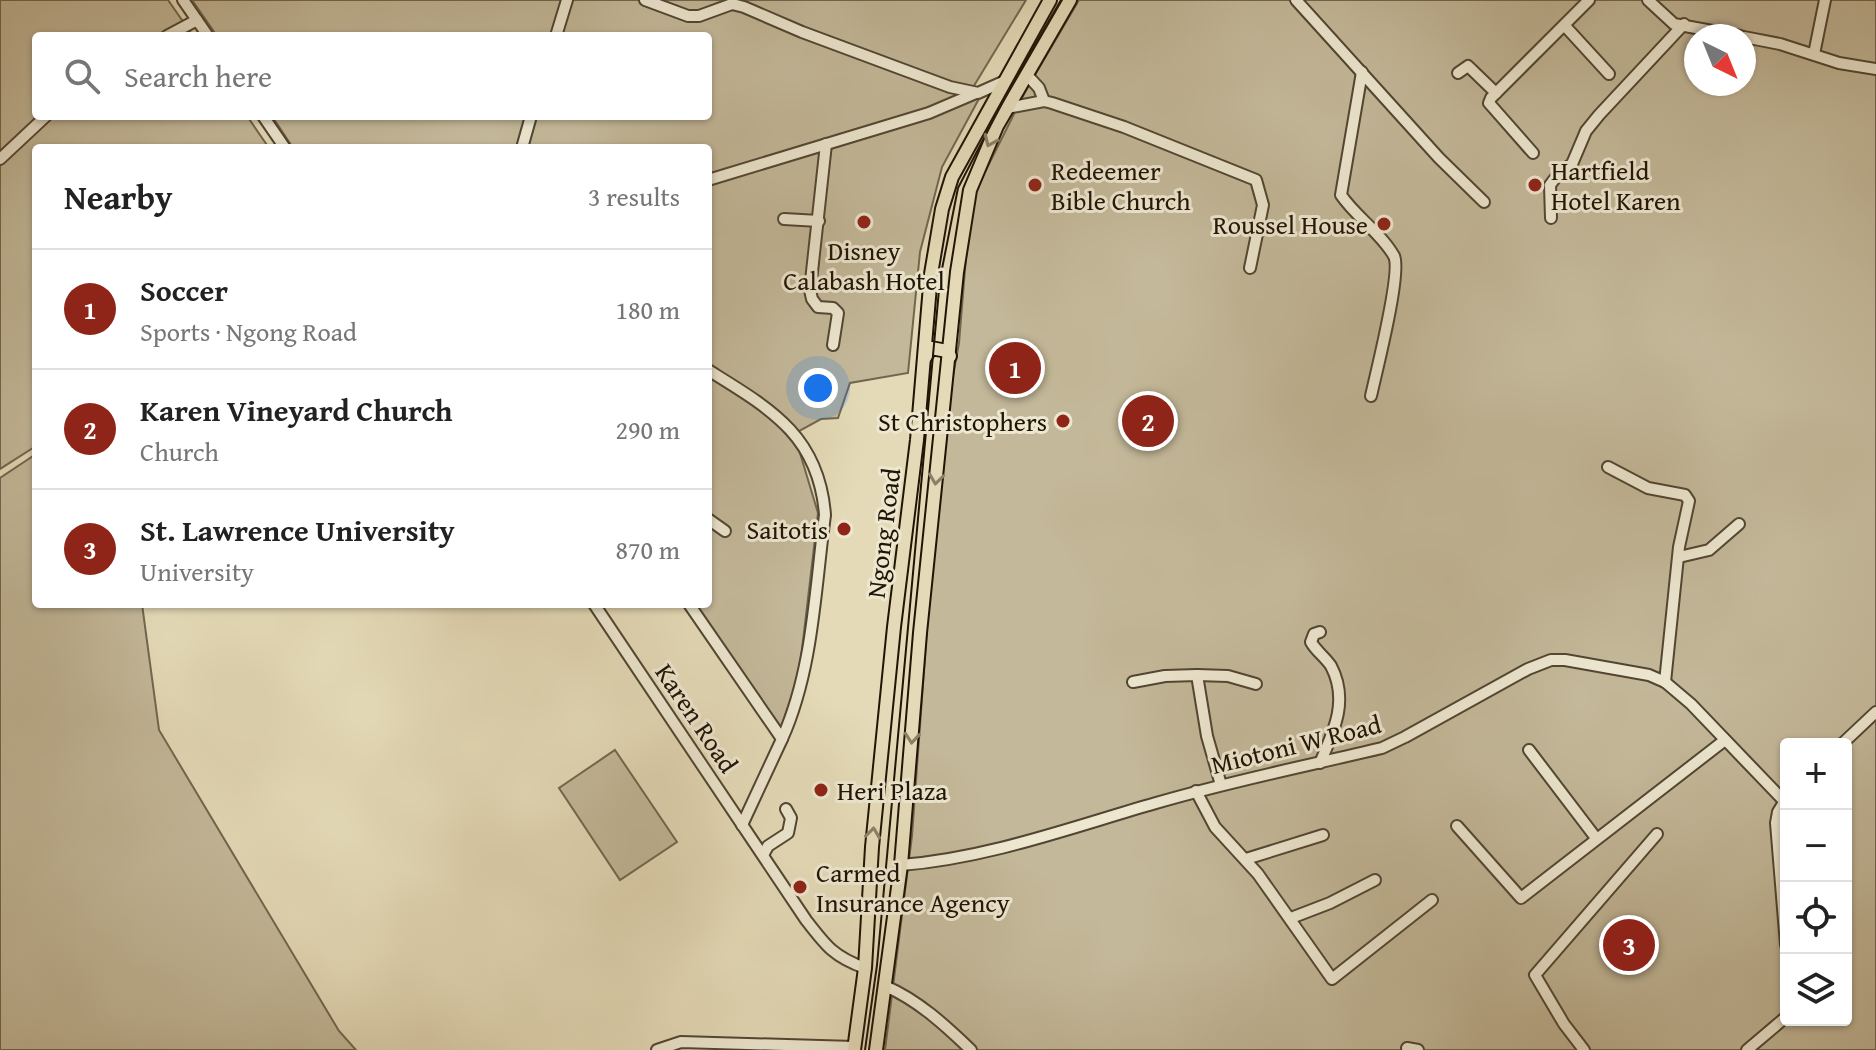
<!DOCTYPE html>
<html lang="en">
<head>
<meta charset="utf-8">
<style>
  body { margin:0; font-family:"Gentium Book Plus",serif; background:#f2f2f2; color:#222 }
  .controls { position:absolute; right:24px; bottom:24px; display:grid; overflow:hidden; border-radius:8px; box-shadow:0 2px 6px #0004 }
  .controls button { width:72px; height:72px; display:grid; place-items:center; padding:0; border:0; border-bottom:2px solid #e0e0e0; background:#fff; color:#222; font:40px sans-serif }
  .compass { position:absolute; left:1684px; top:24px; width:72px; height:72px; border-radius:50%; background:#fff; box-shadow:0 2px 6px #0004; rotate:137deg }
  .you { position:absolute; left:818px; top:388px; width:28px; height:28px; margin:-20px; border:6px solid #fff; border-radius:50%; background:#1a73e8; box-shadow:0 0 0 12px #1a73e833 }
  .badge { display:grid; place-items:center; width:52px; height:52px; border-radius:50%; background:#8f2418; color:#fff; font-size:26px; font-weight:700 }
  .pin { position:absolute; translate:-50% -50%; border:4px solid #fff; box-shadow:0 2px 8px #0006 }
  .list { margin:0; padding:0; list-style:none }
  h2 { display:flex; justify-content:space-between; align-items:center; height:104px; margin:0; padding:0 32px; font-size:34px }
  h2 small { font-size:26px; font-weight:400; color:#767676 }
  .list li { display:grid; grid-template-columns:52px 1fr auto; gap:24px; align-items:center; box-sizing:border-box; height:120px; padding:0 32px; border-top:2px solid #e0e0e0 }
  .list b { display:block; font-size:30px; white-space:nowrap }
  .list p { margin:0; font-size:26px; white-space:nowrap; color:#767676 }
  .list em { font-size:26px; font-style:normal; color:#767676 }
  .icon { flex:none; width:44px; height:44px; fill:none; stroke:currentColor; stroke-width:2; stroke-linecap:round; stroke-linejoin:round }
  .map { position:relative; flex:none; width:1876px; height:1050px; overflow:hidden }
  .search { position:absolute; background:#fff; box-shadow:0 2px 6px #0004; left:32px; top:32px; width:680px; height:88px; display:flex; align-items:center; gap:20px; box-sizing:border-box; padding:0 28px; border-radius:8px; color:#767676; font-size:30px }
  .panel { position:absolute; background:#fff; box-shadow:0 2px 6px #0004; left:32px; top:144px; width:680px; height:464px; border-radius:8px }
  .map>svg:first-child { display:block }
  .green { fill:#c3b899; stroke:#72664f; stroke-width:2; fill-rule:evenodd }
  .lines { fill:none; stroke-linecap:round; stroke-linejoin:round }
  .minor-casing { stroke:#514632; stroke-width:14 }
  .major-casing { stroke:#201405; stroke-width:16 }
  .minor { stroke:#ede7d0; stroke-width:10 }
  .major { stroke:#e4dab7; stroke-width:12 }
  .tram { stroke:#201405; stroke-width:2 }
  .oneway { stroke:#8c8167 }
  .poi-dot { fill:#8f2418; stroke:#ede7d0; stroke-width:3 }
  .labels { text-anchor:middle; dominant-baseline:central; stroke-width:6; stroke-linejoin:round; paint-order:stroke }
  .poi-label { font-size:26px; fill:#201405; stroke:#ede7d0; text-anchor:start }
  .street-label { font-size:26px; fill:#201405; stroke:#ede7d0 }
</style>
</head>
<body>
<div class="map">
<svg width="1876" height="1050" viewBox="0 0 1876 1050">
  <rect width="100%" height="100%" fill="#e4dab7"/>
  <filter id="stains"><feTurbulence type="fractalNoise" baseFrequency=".0025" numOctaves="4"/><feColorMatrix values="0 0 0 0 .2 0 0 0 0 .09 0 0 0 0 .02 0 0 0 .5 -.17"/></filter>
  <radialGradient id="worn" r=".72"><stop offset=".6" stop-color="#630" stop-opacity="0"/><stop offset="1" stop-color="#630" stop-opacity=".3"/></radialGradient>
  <g class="green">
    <path d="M 0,0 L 168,0 L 193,36 L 36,36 L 36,116 L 247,116 L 269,148 L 36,148 L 36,446 L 0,469 Z"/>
    <path d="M 192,0 L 1026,0 L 972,89 L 791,25 L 981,95 L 942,167 L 920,252 L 908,373 L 850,383 L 838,418 L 821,419 L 799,431 L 800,453 L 818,513 L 799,675 L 780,730 L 694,604 L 708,604 L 708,148 L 293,148 L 272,116 L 708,116 L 708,36 L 217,36 Z"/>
    <path d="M 1079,0 L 1876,0 L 1876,1050 L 885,1050 L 912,836 L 930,587 L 948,403 L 959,343 L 967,245 L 975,192 L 1025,92 ZM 1696,36 L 1744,36 L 1744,84 L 1696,84 ZM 1786,744 L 1846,744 L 1846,1020 L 1786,1020 Z"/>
    <path d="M 36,454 L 36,604 L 142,604 L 159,730 L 339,1031 L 356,1050 L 0,1050 L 0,478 Z"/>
    <path d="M 615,750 L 677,842 L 620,880 L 559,788 Z"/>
  </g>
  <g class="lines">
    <g class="minor-casing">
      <g id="minor">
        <path d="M 183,0 L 208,36"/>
        <path d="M 645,0 L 688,16 L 699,16 L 732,4 L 744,7 L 802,32 L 950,87 L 978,93 L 1005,81"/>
        <path d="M 1296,0 L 1439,158 L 1484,202"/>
        <path d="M 1648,0 L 1674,24 L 1740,36"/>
        <path d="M 1565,26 L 1609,74"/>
        <path d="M 167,36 L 197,20"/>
        <path d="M 556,36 L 567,0"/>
        <path d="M 1744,37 L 1780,44 L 1839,63 L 1876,69"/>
        <path d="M 1814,54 L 1825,0"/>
        <path d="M 1362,72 L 1341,195 C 1356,217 1381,233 1394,256 C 1402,272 1376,373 1371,396"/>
        <path d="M 1458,73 L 1468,66 L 1496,93"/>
        <path d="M 1027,75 L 1039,88 L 1044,101"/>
        <path d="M 1007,108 L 1044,101 L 1052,103 L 1124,127 L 1256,180 L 1263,205 L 1250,268"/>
        <path d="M 263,116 L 285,148"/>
        <path d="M 826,144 L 810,290 L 812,299 L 818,307 L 833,308 L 838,313 L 833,345"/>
        <path d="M 522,148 L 531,116"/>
        <path d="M 1533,153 L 1489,103 L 1491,98 L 1589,0"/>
        <path d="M 0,159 L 46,116"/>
        <path d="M 708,180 L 929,113 L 976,93"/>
        <path d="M 1551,218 L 1550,185 L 1560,172 L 1572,164 L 1586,131 L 1599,115 L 1684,24"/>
        <path d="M 784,219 L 819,221"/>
        <path d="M 708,370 C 769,408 819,435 825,515 C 815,590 813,670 782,739"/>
        <path d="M 1608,467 L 1648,488 L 1685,495 L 1689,501 L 1679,547 L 1665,682"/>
        <path d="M 708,519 L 725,531"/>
        <path d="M 1679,557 L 1709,550 L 1739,524"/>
        <path d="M 594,604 L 806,920 C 826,946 834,957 865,968"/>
        <path d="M 689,604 L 782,739 L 742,825"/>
        <path d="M 1197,675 L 1228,676 L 1256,684"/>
        <path d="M 1133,682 L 1165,676 L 1197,675 L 1207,736 L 1221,785"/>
        <path d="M 1842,744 L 1876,712"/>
        <path d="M 1529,750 L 1596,838"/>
        <path d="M 1320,763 C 1334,731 1349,700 1331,666 C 1325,657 1316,651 1311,642 L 1314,634 L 1320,632"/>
        <path d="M 1196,791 L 1215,827 L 1258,874 L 1332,979 L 1432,900"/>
        <path d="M 1786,799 L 1778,812 L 1776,823 L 1786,945"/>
        <path d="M 1457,826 L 1521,898 L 1725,740"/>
        <path d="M 763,855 L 768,846 L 788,833 L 791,818 L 786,809"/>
        <path d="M 1246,859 L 1323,835"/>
        <path d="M 901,865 C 989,858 1072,827 1156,803 C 1231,781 1306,766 1382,748 L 1405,737 L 1528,669 L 1551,660 L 1565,660 L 1649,675 L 1665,682 L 1691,704 L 1784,801"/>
        <path d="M 1291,918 L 1330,903 L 1375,880"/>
        <path d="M 885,986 C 918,1000 946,1026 971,1050"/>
        <path d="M 1407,1048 L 1418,1050"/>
        <path d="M 657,1050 L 681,1042 L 854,1047"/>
        <path d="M 1584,1050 L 1564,1024 L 1535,975 L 1657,834"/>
        <path d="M 1747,1050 L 1786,1017"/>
      </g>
    </g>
    <g class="major-casing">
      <g id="major">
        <path d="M 924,359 L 931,348 L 947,351 L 950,356"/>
        <path d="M 854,1050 L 865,968 L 872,847 L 894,627 L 917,440 L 931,274 L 942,209 L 952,177 L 1050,0"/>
        <path d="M 876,1050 L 901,865 L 920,633 L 957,272 L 970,190 L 997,126 L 1070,0"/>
      </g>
    </g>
    <use href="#minor" class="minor"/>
    <use href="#major" class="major"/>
    <path class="tram" d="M 865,1050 L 877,965 L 940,279 L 958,188 L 1011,86 L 1061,0"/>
  </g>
  <defs><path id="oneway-chevron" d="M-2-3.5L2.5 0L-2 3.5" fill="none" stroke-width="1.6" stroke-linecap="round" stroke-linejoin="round" transform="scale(2)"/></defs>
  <g class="oneway">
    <use href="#oneway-chevron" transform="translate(990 141) rotate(114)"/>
    <use href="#oneway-chevron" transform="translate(936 479) rotate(97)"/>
    <use href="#oneway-chevron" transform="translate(912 738) rotate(95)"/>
    <use href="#oneway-chevron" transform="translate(873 833) rotate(-83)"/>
  </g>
  <g class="poi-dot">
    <circle cx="1035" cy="185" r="8"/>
    <circle cx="1535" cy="185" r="8"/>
    <circle cx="864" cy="222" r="8"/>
    <circle cx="1384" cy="224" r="8"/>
    <circle cx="1063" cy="421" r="8"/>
    <circle cx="844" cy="529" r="8"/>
    <circle cx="821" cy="790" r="8"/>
    <circle cx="800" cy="887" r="8"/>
  </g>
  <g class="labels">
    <g class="poi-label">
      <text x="1051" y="170">Redeemer<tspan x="1051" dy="30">Bible Church</tspan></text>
      <text x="1551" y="170">Hartfield<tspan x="1551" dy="30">Hotel Karen</tspan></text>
      <text x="1368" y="224" text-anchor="end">Roussel House</text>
      <text x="864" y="250" text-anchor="middle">Disney<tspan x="864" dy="30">Calabash Hotel</tspan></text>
      <text x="1047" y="421" text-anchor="end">St Christophers</text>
      <text x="828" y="529" text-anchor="end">Saitotis</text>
      <text x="837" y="790">Heri Plaza</text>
      <text x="816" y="872">Carmed<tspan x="816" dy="30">Insurance Agency</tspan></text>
    </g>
    <g class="street-label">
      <text transform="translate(883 533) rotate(-83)">Ngong Road</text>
      <text transform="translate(697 718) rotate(56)">Karen Road</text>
      <text transform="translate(1296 744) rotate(-14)">Miotoni W Road</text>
    </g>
  </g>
  <rect width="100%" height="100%" filter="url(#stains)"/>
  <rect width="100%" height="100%" fill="url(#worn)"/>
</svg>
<div class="controls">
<button>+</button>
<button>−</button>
<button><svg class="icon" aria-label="locate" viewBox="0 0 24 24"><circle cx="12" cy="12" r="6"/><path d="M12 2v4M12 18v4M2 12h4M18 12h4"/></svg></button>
<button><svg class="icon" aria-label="layers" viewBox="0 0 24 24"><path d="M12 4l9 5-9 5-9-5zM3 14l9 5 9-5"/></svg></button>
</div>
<svg class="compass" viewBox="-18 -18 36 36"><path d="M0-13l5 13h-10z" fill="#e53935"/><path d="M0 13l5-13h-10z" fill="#767676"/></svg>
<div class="you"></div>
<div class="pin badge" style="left:1015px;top:368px">1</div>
<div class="pin badge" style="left:1148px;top:421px">2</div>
<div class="pin badge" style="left:1629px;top:945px">3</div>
<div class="search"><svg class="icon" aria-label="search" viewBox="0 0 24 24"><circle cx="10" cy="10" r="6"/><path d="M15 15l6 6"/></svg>Search here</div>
<section class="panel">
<h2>Nearby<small>3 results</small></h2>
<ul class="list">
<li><span class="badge">1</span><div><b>Soccer</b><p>Sports · Ngong Road</p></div><em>180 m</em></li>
<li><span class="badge">2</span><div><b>Karen Vineyard Church</b><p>Church</p></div><em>290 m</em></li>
<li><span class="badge">3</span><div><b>St. Lawrence University</b><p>University</p></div><em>870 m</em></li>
</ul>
</section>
</div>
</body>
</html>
